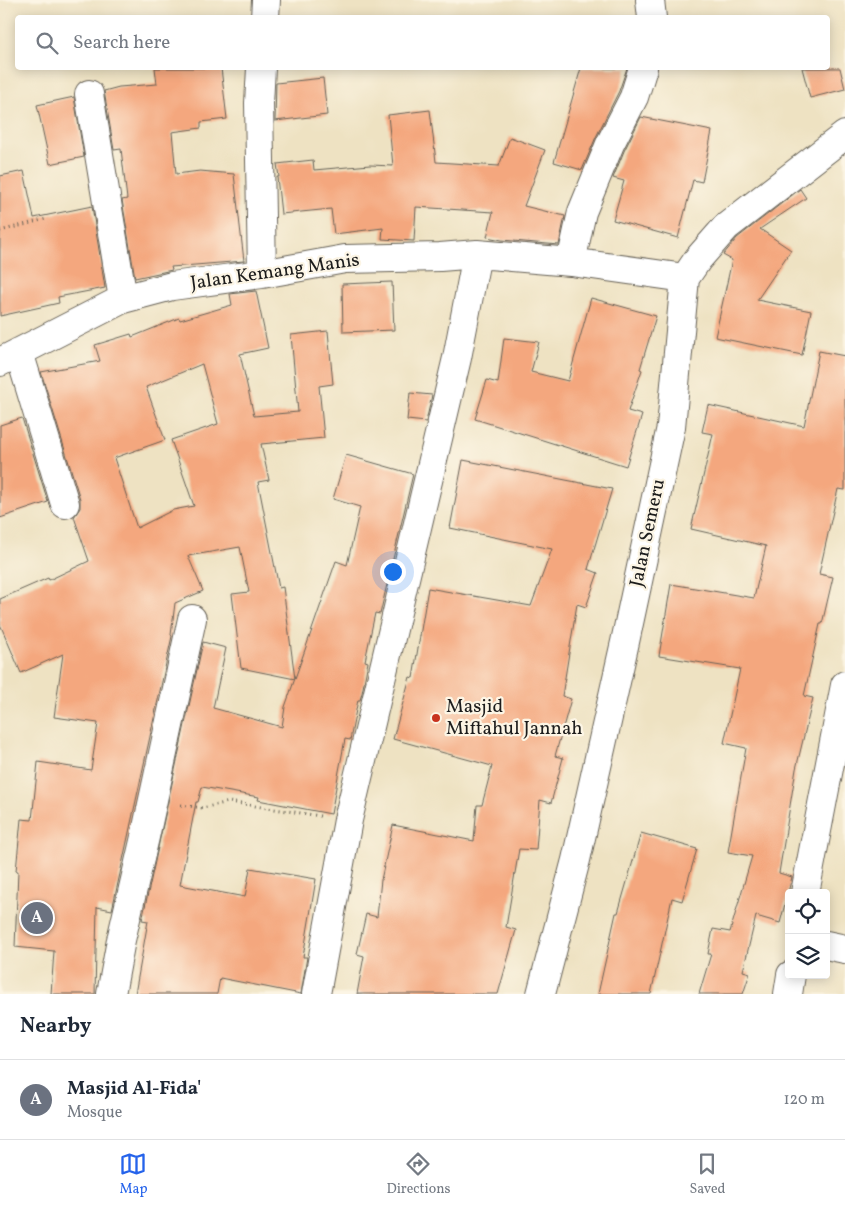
<!DOCTYPE html>
<html lang="en">
<head>
<meta charset="utf-8">
<style>
  body { margin:0; font-family:Vollkorn,serif; background:#f6f6f7; color:#1f2937 }
  .controls { position:absolute; right:15px; bottom:15px; display:grid; overflow:hidden; border-radius:5px; box-shadow:0 2px 12px #0003 }
  .controls button { width:45px; height:45px; display:grid; place-items:center; padding:0; border:0; border-bottom:1px solid #e0e1e3; background:#fff; color:#1f2937; font:25px sans-serif }
  .you { position:absolute; left:392px; top:571px; width:18px; height:18px; margin:-12px; border:4px solid #fff; border-radius:50%; background:#1a73e8; box-shadow:0 0 0 8px #1a73e833 }
  .badge { display:grid; place-items:center; width:32px; height:32px; border-radius:50%; background:#2563eb; color:#fff; font-size:16px; font-weight:700 }
  .pin { position:absolute; translate:-50% -50%; border:2px solid #fff; box-shadow:0 1px 5px #0006 }
  .list { margin:0; padding:0; list-style:none }
  h2 { display:flex; justify-content:space-between; align-items:center; height:65px; margin:0; padding:0 20px; font-size:21px }
  h2 small { font-size:16px; font-weight:400; color:#747a83 }
  .list li { display:grid; grid-template-columns:32px 1fr auto; gap:15px; align-items:center; box-sizing:border-box; height:80px; padding:0 20px; border-top:1px solid #e0e1e3 }
  .list b { display:block; font-size:19px; white-space:nowrap }
  .list p { margin:0; font-size:16px; white-space:nowrap; color:#747a83 }
  .list em { font-size:16px; font-style:normal; color:#747a83 }
  .icon { flex:none; width:28px; height:28px; fill:none; stroke:currentColor; stroke-width:2; stroke-linecap:round; stroke-linejoin:round }
  .map { position:relative; flex:none; width:845px; height:994px; overflow:hidden }
  .search { position:absolute; background:#fff; box-shadow:0 2px 12px #0003; left:15px; right:15px; top:15px; height:55px; display:flex; align-items:center; gap:12px; box-sizing:border-box; padding:0 18px; border-radius:5px; color:#747a83; font-size:19px }
  .sheet { height:145px; background:#fff }
  nav { display:flex; justify-content:space-around; align-items:center; box-sizing:border-box; height:70px; border-top:1px solid #e0e1e3; background:#fff; font-size:14px; color:#747a83 }
  nav a { display:grid; justify-items:center; gap:2px }
  nav .on { color:#2563eb }
  .map>svg:first-child { display:block }
  .building { fill:#f4a77e; fill-rule:evenodd }
  .lines { fill:none; stroke-linecap:round; stroke-linejoin:round }
  .minor-casing { stroke:#666156; stroke-width:30 }
  .path { stroke:#666156; stroke-width:3; stroke-dasharray:1 4; stroke-linecap:butt }
  .minor { stroke:#fff; stroke-width:28 }
  .poi-dot { fill:#c8321e; stroke:#fcf5e5; stroke-width:2 }
  .labels { text-anchor:middle; dominant-baseline:central; stroke-width:4.5; stroke-linejoin:round; paint-order:stroke }
  .street-label { font-size:19px; fill:#1c1c1c; stroke:#fcf5e5 }
  .poi-label { font-size:19px; fill:#1c1c1c; stroke:#fcf5e5; text-anchor:start }
</style>
</head>
<body>
<div class="map">
<svg width="845" height="994" viewBox="0 0 845 994">
  <rect width="100%" height="100%" fill="#fcf5e5"/>
  <filter id="ink" filterUnits="userSpaceOnUse"><feTurbulence type="fractalNoise" baseFrequency=".02" numOctaves="2"/><feDisplacementMap in="SourceGraphic" scale="10" xChannelSelector="R" yChannelSelector="G"/><feConvolveMatrix kernelMatrix="1 2 1 2 8 2 1 2 1" color-interpolation-filters="sRGB"/></filter>
  <filter id="wash" filterUnits="userSpaceOnUse"><feTurbulence type="fractalNoise" baseFrequency=".0096" numOctaves="4" result="noise"/><feDisplacementMap in="SourceGraphic" scale="20" xChannelSelector="R" yChannelSelector="G"/><feGaussianBlur stdDeviation="1.12" result="paint"/><feColorMatrix in="noise" values="0 0 0 0 0 0 0 0 0 0 0 0 0 0 0 0 0 1.4 0 .05"/><feComposite in="paint" operator="in"/></filter>
  <g filter="url(#wash)">
    <rect width="100%" height="100%" fill="#eee2c2"/>
    <g id="blocks">
      <!-- building -->
      <path class="building" d="M155 68H221L227 119 201 122V128L172 132 176 174 200 171 234 174 244 261 171 267 172 270 135 278 122 200 127 199 121 149 114 150 104 91 119 87 157 84Z
        M581 68H627L619 91 596 137 582 170 554 162Z
        M802 68H840L845 89 810 98Z
        M323 78 327 115 275 121 276 83Z
        M74 97 84 157 50 164 37 105Z
        M430 110 436 162 499 166 510 137 545 150 524 206 565 216 559 245 502 240 487 237 493 212 416 207 414 241 382 239 383 228 334 234 331 209 281 214 277 177H279L277 164 313 160 314 170 370 165 393 166 388 115Z
        M641 117 712 131 702 182 693 180 678 238 613 220 624 181 613 178 624 151Z
        M24 171 34 218 92 206 105 288 58 297 59 303 0 316V176Z
        M800 189 806 198 760 229 791 250 757 300 811 311 802 355 715 337 732 260 723 255 737 238Z
        M392 282 394 330 343 332 342 284Z
        M256 291 268 348 240 354 254 416 298 412 291 335 328 331 333 384 319 386 324 438 261 444 269 480 258 482 279 588 283 587 295 679 241 668 232 594 249 592 240 547 188 556 203 591 175 603 171 635 172 636 112 910 97 907 95 994H51L54 951 15 947 18 871H16L21 819 32 820 38 762 91 770 98 723 54 717 63 654 21 673 0 624V599L48 578 49 580 89 561 74 517 80 508V499L41 372 100 361 95 345 131 334 132 337 179 318 180 320 232 305 230 294ZM202 364 218 424 171 440 194 506 173 510 137 528 114 458 165 440 146 387Z
        M591 298 656 316 640 369 642 370 628 411 642 415 626 466 475 419 487 380 498 383 504 338 539 342 531 372 568 381Z
        M819 351 845 356V490L838 489 819 574 833 577 822 624H820L804 696 813 698 796 769 779 873 792 877 780 923 756 916 743 971 750 973 743 994H699L711 954H708L713 929 730 932 752 856 728 852 746 748 724 743 740 669 659 656 671 584 754 598 766 546 691 529 713 434 702 432 708 405 804 426Z
        M410 393 432 395 426 422 407 420Z
        M22 418 48 502 0 518V425Z
        M346 455 413 474 380 614 375 613 365 661 368 662 362 693 360 700H358L350 740 345 739 331 814 258 800 259 797 202 787 198 802H196L180 885 245 897 250 868 316 879 303 957H307L301 994 220 978 217 994H135L148 921 142 920 143 916 203 642 226 648 213 708 282 727 285 707 336 561 347 565 360 507 333 499Z
        M463 460 612 489 588 569 598 573 586 607 577 604 562 696 571 699 555 756 563 758 551 803 540 800 536 850 519 849 506 927 516 930 498 994H357L364 956 357 954 366 914 377 917 381 880 393 825 474 841 477 805H482L492 766 393 739 410 677 413 678 428 588 531 606 552 549 450 528Z
        M641 833 697 849 682 901 672 898 651 994H598L616 913H618Z"/>
    </g>
  </g>
  <g filter="url(#ink)">
    <use href="#blocks" fill-opacity="0" stroke="#666156" stroke-width="1"/>
    <g class="lines">
      <defs>
        <path id="minor" d="M650 0 652 18
          M265 18 266 0
          M261 68 259 103 262 274
          M89 94 123 299
          M571 262 582 212 610 144 634 97 643 68
          M19 352 65 504
          M0 362 123 299 172 286 262 274 345 259 440 257 477 254 571 262 685 278
          M805 893 845 685
          M826 945 845 949
          M111 994 121 940 145 837 192 619
          M316 994 348 820 457 358 477 254
          M541 994 576 860 625 642 671 427 685 278 698 259 726 227 845 135
          M788 994 791 975"/>
      </defs>
      <!-- minor casing -->
      <use href="#minor" class="minor-casing"/>
      <!-- path -->
      <path class="path" d="M0 231 46 219
        M181 805 202 808 229 802 320 816"/>
      <!-- minor -->
      <use href="#minor" class="minor"/>
    </g>
  </g>
  <!-- markers -->
  <circle class="poi-dot" cx="436" cy="718" r="5"/>
  <g class="labels">
    <!-- street labels -->
    <g class="street-label">
      <text transform="translate(275 272) rotate(-8)">Jalan Kemang Manis</text>
      <text transform="translate(648 533) rotate(-78)">Jalan Semeru</text>
    </g>
    <!-- poi labels -->
    <g class="poi-label">
      <text x="446" y="707">Masjid<tspan x="446" dy="22">Miftahul Jannah</tspan></text>
    </g>
  </g>
</svg>
<div class="controls">
<button><svg class="icon" aria-label="locate" viewBox="0 0 24 24"><circle cx="12" cy="12" r="6"/><path d="M12 2v4M12 18v4M2 12h4M18 12h4"/></svg></button>
<button><svg class="icon" aria-label="layers" viewBox="0 0 24 24"><path d="M12 4l9 5-9 5-9-5zM3 14l9 5 9-5"/></svg></button>
</div>
<div class="you"></div>
<div class="pin badge" style="left:37px;top:918px;background:#6b7280">A</div>
<div class="search"><svg class="icon" aria-label="search" viewBox="0 0 24 24"><circle cx="10" cy="10" r="6"/><path d="M15 15l6 6"/></svg>Search here</div>
</div>
<section class="sheet">
<h2>Nearby<small></small></h2>
<ul class="list">
<li><span class="badge" style="background:#6b7280">A</span><div><b>Masjid Al-Fida'</b><p>Mosque</p></div><em>120 m</em></li>
</ul>
</section>
<nav>
<a class="on"><svg class="icon" aria-label="map" viewBox="0 0 24 24"><path d="M3 6l6-2 6 2 6-2v14l-6 2-6-2-6 2zM9 4v14M15 6v14"/></svg>Map</a>
<a><svg class="icon" aria-label="directions" viewBox="0 0 24 24"><path d="M12 3l9 9-9 9-9-9zM9 14v-3h6M13 9l2 2-2 2"/></svg>Directions</a>
<a><svg class="icon" aria-label="saved" viewBox="0 0 24 24"><path d="M7 4h10v16l-5-4-5 4z"/></svg>Saved</a>
</nav>
</body>
</html>
